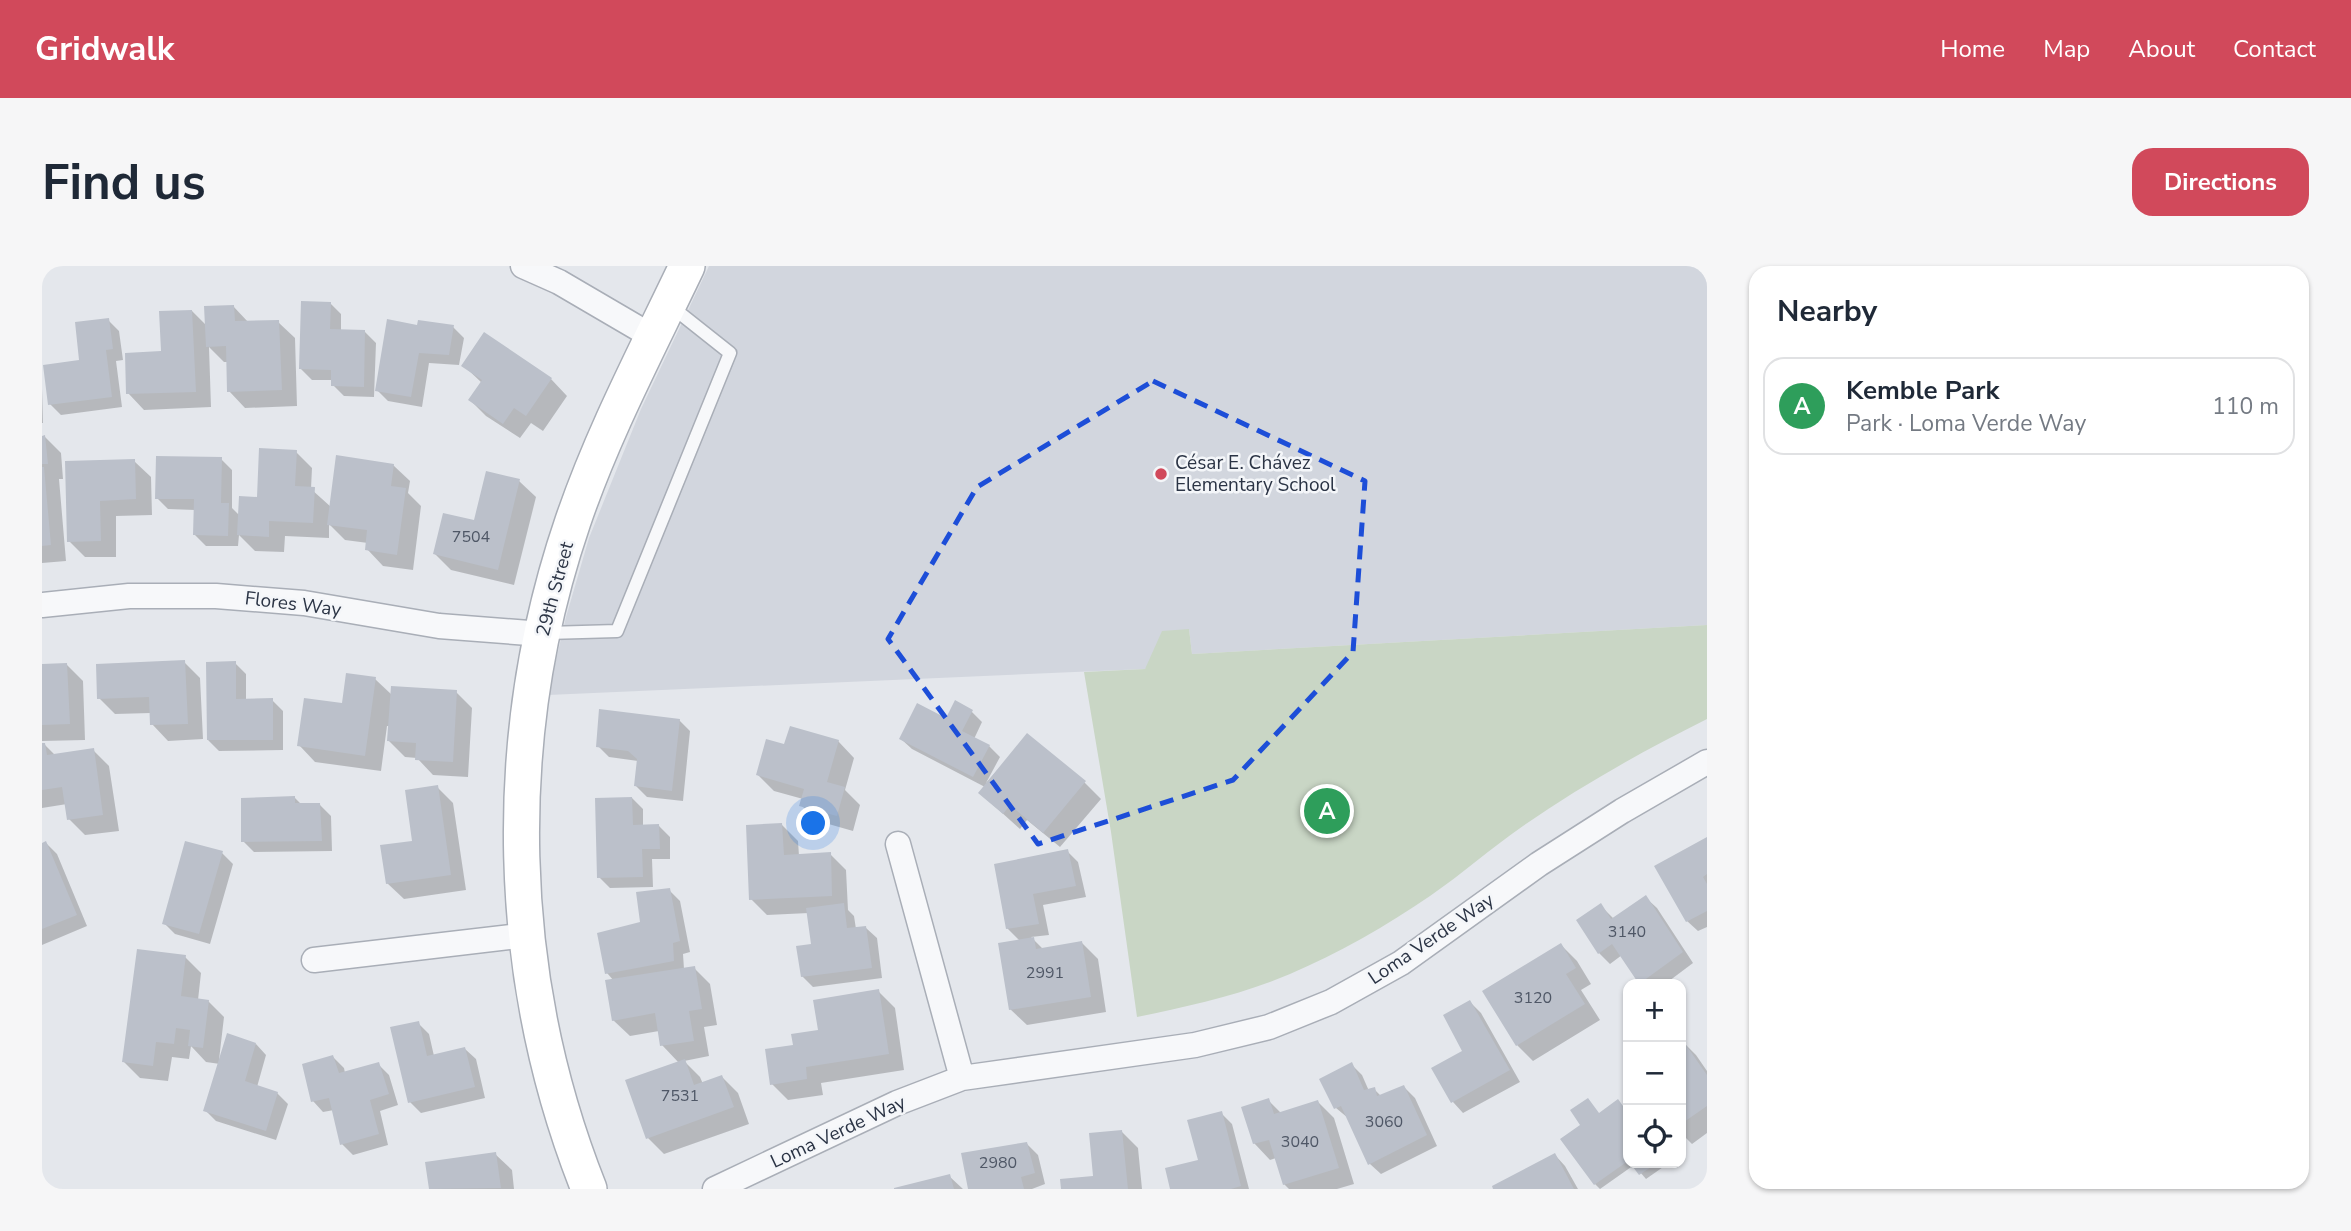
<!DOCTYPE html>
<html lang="en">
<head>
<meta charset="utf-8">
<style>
  body { margin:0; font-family:"Nunito Sans",sans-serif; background:#f6f6f7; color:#1f2937 }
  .controls { position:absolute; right:21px; bottom:21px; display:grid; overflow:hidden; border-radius:14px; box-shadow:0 2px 5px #0004 }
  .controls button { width:63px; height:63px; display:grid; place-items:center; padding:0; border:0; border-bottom:2px solid #e0e1e3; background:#fff; color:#1f2937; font:35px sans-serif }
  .you { position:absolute; left:772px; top:558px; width:24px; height:24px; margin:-18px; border:5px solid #fff; border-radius:50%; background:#1a73e8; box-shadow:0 0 0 10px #1a73e833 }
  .badge { display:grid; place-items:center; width:46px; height:46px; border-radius:50%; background:#d1495b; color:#fff; font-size:23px; font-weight:700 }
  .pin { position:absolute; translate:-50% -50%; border:4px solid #fff; box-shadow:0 2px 7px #0006 }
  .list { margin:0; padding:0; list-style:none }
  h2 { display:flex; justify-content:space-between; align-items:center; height:91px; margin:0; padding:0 28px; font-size:30px }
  h2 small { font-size:23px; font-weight:400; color:#747a83 }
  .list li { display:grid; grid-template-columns:46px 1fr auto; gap:21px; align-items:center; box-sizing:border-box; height:98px; margin:0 14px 14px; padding:0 14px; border:2px solid #e0e1e3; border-radius:21px }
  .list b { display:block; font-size:26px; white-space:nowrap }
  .list p { margin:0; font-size:23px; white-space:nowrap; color:#747a83 }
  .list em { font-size:23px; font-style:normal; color:#747a83 }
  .icon { flex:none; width:38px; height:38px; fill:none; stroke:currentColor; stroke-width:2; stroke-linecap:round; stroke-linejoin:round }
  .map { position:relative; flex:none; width:1665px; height:923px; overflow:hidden; border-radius:21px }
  header { display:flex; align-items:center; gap:42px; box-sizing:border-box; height:98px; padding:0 35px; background:#d1495b; color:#fff }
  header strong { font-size:33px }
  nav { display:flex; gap:38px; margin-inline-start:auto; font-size:24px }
  .intro { display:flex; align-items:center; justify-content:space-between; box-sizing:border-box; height:168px; padding:0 42px }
  h1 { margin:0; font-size:49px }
  .button { padding:18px 32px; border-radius:21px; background:#d1495b; color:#fff; font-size:24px; font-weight:700 }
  main { display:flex; gap:42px; padding:0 42px }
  aside { flex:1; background:#fff; border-radius:21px; box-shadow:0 2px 5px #0004 }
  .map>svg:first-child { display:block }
  .built { fill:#d2d6de }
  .green { fill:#c9d6c5 }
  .shadow { fill:#0003 }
  .building { fill:#bbc0ca }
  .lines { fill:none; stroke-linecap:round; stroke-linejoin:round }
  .lane-casing { stroke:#a9aeb7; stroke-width:15 }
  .street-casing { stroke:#a9aeb7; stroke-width:27 }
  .secondary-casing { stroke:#a9aeb7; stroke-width:38 }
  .lane { stroke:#f7f8fa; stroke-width:12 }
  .street { stroke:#f7f8fa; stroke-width:24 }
  .secondary { stroke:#fff; stroke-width:35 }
  .marked { fill:none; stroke:#1d4ed8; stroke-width:5; stroke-dasharray:14 9; stroke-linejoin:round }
  .poi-dot { fill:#d1495b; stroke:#f4f6f9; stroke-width:2.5 }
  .labels { text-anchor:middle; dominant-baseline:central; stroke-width:5; stroke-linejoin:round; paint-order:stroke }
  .number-label { font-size:16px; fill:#4f5766 }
  .poi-label { font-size:19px; fill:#2b3445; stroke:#f4f6f9; text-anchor:start }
  .street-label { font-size:19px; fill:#2b3445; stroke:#f4f6f9 }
</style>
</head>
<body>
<header>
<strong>Gridwalk</strong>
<nav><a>Home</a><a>Map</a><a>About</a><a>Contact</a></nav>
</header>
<div class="intro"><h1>Find us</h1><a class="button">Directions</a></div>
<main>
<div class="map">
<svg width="1665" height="923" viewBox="0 0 1665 923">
  <rect width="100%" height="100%" fill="#e4e7ec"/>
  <!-- built -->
  <path class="built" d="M667 0H1665V359L1150 388 1147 363 1103 403 506 429 524 351 547 272 599 143Z"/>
  <!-- green -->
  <path class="green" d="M1665 359V453C1601 485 1540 519 1481 560 1449 582 1420 608 1388 630 1346 659 1295 688 1248 708 1199 729 1147 740 1095 751L1069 566 1042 406 1103 403 1120 365 1147 363 1150 388Z"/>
  <!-- shadow -->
  <path class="shadow" d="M288 37 299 48V65L323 66 334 77 332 131 302 130 291 119V114H270L259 103Z
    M191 40 207 57 236 56 253 72 255 140 203 142 187 125 186 96H182L167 81 169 141 102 144 86 127 121 87 150 45 165 60Z
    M66 54 77 65 81 94 74 95 80 141 19 149 8 138 39 96Z
    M377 61H411L422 72 417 99 387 97 380 141 346 135 335 124Z
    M443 68 509 113 525 130 501 165 489 157 478 172 444 150 428 134 440 117 422 100Z
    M0 122 1 157H0Z
    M0 171H3L19 187 21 213H17L24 295 0 297Z
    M254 186 270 202 269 223 289 241 351 199 368 215 366 227 379 240 371 304 341 300 325 283 326 277 303 274 287 258V272L243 270 242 286 213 285 197 269 196 280H164L153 269V244L126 243 115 232 179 193 190 204V242L198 250 217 233Z
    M92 195 109 211 110 249 74 250V291H43L27 275 25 197Z
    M477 215 494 231 472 319 409 304 393 288 433 256Z
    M142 396 158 412 161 473 126 475 110 458 109 447 73 448 57 432Z
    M193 397 204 408V435L230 434 241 445V484L177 485 166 474Z
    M25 399 41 415 43 474 0 475V400Z
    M333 413 350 429 414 426 430 442 426 511 391 509 375 492 363 491 347 475 348 460H345L339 505 273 496 257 479Z
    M929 445 940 456 932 473 947 480 958 491 944 517 986 470 1043 517 1059 533 1018 581 985 554 978 563 938 527 943 521 870 483 859 473Z
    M637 454 648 465 641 535 605 531 594 520 596 495 567 491 556 480Z
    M796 475 812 492 803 524 818 539 811 565 776 555 759 539 761 533 732 525 716 509 744 480Z
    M0 479H3L13 489 51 484 67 500 77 565 43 569 27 553 25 538 0 542Z
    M395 521 411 537 424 624 362 633 345 617 372 576Z
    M253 532 260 539H278L289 550 290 585 212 586 201 575Z
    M590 532 601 543V561L617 560 628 571V593H610L611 621 568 622 557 611Z
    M740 559 756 575 757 590 788 588 804 604 806 644 812 650 814 663 824 662 835 672 840 712 771 721 760 710 771 679 767 647 725 649 709 633Z
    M1665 573V661L1656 665 1645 655Z
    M4 577 15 588 45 660 0 679V579Z
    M1025 585 1036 596 1044 631 1001 639 1007 669 989 671 1001 683 1040 677 1056 693 1064 746 985 759 968 743 978 675 965 662 954 599Z
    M180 587 191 598 168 678 133 668 122 657Z
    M627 624 638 635 648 686 641 688 642 703 652 702 668 718 675 759 662 761 667 790 642 795 658 811 661 818 680 811 696 827 707 858 622 888 606 872 637 797 620 779 617 765 588 770 571 754 572 715 565 707 599 657Z
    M1604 632 1615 642 1651 697 1623 718H1599L1580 689 1568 698 1557 687 1559 640 1572 653Z
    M1519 679 1535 695 1549 718 1539 724 1558 754 1491 795 1475 779Z
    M143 691 159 707 156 734 166 735 182 751 177 794 214 778 224 789 215 821 235 827 246 838 234 874 174 855 163 844 178 798 164 796 149 780 147 793 130 791 126 815 98 812 82 796Z
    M836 725 853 742 862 804 779 817 781 829 746 834 730 818 753 780Z
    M1428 736 1439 747 1478 816 1421 847 1411 836 1423 785Z
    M376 757 387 768 392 790 423 783 434 793 443 832 379 847 368 836Z
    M1639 774 1654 789 1665 805V867L1650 878 1639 867Z
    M291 791 302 802 303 807 336 798 347 809 356 839 338 845 346 879 311 889 300 878 292 844 281 846 271 835Z
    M1309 798 1320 809 1327 825 1332 823 1339 830 1362 821 1373 832 1395 880 1339 908 1328 898 1306 852 1294 842Z
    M1226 834 1239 847 1276 836 1292 852 1312 918 1295 923H1247L1242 918 1234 892 1228 894 1212 877Z
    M1581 841 1586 848V897H1622L1624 899 1604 913 1592 899 1558 923 1553 918 1540 859 1557 849Z
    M1179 847 1190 858 1207 923H1130L1158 895Z
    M1079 865 1096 882 1100 923H1021L1053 911Z
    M985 878 996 889 1003 918 990 923H928Z
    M453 888 470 904 472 923H388L385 898Z
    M1513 889 1523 900 1536 923H1453Z
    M907 910 921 923H855Z"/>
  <!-- building -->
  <path class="building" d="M259 35 289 36 288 63 323 64 322 121 289 120V104L257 103Z
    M192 39 193 55 237 54 240 124 185 126 184 80 164 81 162 40Z
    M150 44 154 126 84 128 83 87 119 85 117 45Z
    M67 52 71 83 64 84 70 131 6 139 1 99 37 94 33 56Z
    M345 53 375 59 376 54 412 59 407 89 377 87 369 131 333 125Z
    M442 66 510 112 484 150 472 142 461 158 426 134 440 114 419 100Z
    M3 169 6 198H0V170Z
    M217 182 255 184 253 220 273 221 271 257 227 255V271L195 269 197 230 215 231Z
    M294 189 352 198 349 220 364 222 355 289 323 284 325 264 285 259Z
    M114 190 180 191 179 237H187L186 270 151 269 152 233H113Z
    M93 193 94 233 58 235 59 275 25 276 23 195Z
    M0 201H2L9 279 0 280Z
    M444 205 478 213 456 304 391 288 401 247 432 254Z
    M143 394 146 458 108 459 107 431 55 433 54 398Z
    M194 395V433L231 432V474H165L164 396Z
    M25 397 28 458 0 459V398Z
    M304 407 334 411 323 490 255 480 262 432 300 437Z
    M349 420 415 424 411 496 373 494 374 477 345 475Z
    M913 434 931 444 920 465 948 479 931 511 857 473 875 437 904 452Z
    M557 443 638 453 630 525 592 520 595 493 586 485 554 481Z
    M748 460 797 474 785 516 803 521 795 550 757 540 762 523 714 509 724 473 742 478Z
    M985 467 1044 515 1001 567 968 539 961 548 936 527Z
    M0 477H3L5 489 52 482 61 549 25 554 20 521 0 524Z
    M396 519 409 609 344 618 338 579 370 575 363 524Z
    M253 530V537H278L280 575 199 576V532Z
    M590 531 591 559 617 558 618 583H600L601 611 555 612 553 532Z
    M740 557 742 589 789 586 790 630 707 634 704 559Z
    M1665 571V608L1661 611 1665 618V645L1644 656 1612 600Z
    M4 575 35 649 0 663V577Z
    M143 575 181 585 157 668 120 658Z
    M1026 583 1034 620 991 628 997 658 964 663 952 598Z
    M628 622 638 675 631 677 632 695 563 708 555 667 598 656 594 626Z
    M1604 629 1641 686 1597 718 1570 678 1556 688 1534 654 1559 637 1569 653Z
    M802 637 805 662 824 660 830 702 759 711 754 680 769 678 764 642Z
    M992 671 994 683 1040 675 1049 731 967 744 956 677Z
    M1519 677 1534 702 1524 708 1543 738 1474 780 1440 725Z
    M95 683 144 689 139 730 167 734 161 782 146 780 148 764 134 762 132 778 114 776 111 800 80 796Z
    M653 700 660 743 647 745 652 775 618 780 613 747 570 755 563 714Z
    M837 723 847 788 764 801 765 813 728 819 723 783 751 779 749 768 776 764 771 734Z
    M1428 734 1468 804 1409 837 1389 802 1420 785 1401 749Z
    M377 755 385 790 423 781 433 821 366 837 348 761Z
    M185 767 214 777 203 815 236 826 224 865 161 845Z
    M1639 772 1665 809V840L1639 858Z
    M291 789 297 807 337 796 347 828 328 834 337 868 298 879 287 832 269 836 260 798Z
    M643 793 652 819 680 809 692 841 604 873 583 814Z
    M1310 796 1322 824 1333 821 1335 830 1362 819 1385 869 1326 899 1299 840 1292 843 1277 813Z
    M1227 832 1232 848 1276 834 1297 902 1241 919 1227 874 1211 878 1199 841Z
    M1546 832 1557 847 1576 833 1586 847V895L1552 919 1518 873 1538 859 1528 844Z
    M1180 845 1199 920 1189 923H1128L1123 902 1156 894 1145 854Z
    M1080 864 1086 923H1019L1018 913 1051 910 1047 867Z
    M985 876 993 907 979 911 982 923H926L919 887Z
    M454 886 459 922 387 923 383 896Z
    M1513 887 1532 923H1451L1450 920Z
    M1588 897H1615L1597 909Z
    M908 908 912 923H852V922Z"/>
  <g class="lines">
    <defs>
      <path id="lane" d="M505 367 575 365 688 87 630 41"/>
      <path id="street" d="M481 0 517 16 611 71
        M0 339 87 330H174L262 337 397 360 500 368
        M856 578 920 812
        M272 694 485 669
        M673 923 855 837 920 812 1153 779 1227 761 1289 736 1359 697 1497 598 1580 545 1665 496"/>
      <path id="secondary" d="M547 923C463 712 457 471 531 255 561 167 605 84 645 0"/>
    </defs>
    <!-- lane casing -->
    <use href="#lane" class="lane-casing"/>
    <!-- street casing -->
    <use href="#street" class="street-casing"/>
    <!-- secondary casing -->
    <use href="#secondary" class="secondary-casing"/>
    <!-- lane -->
    <use href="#lane" class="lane"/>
    <!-- street -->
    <use href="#street" class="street"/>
    <!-- secondary -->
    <use href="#secondary" class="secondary"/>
  </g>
  <!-- marked area -->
  <path class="marked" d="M1111 115 1323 215 1311 386 1191 514 996 578 846 373 935 221Z"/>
  <!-- markers -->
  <circle class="poi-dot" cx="1119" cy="208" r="7"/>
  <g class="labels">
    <!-- number labels -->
    <g class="number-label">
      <text x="429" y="271">7504</text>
      <text x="1585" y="666">3140</text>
      <text x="1003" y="707">2991</text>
      <text x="1491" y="732">3120</text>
      <text x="638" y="830">7531</text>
      <text x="1342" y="856">3060</text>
      <text x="1258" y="876">3040</text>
      <text x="956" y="897">2980</text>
    </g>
    <!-- poi labels -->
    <g class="poi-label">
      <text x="1133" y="197">César E. Chávez<tspan x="1133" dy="22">Elementary School</tspan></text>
    </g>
    <!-- street labels -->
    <g class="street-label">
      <text transform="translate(513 323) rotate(-75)">29th Street</text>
      <text transform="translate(251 338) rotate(7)">Flores Way</text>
      <text transform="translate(1389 673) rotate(-34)">Loma Verde Way</text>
      <text transform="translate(796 866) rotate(-25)">Loma Verde Way</text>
    </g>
  </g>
</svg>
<div class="controls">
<button>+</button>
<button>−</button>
<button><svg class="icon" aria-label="locate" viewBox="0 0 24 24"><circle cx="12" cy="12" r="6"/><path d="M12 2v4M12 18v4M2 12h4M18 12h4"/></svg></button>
</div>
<div class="you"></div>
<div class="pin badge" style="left:1285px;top:545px;background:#2e9e5b">A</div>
</div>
<aside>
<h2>Nearby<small></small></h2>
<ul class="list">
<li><span class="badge" style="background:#2e9e5b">A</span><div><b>Kemble Park</b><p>Park · Loma Verde Way</p></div><em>110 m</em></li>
</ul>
</aside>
</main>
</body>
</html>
